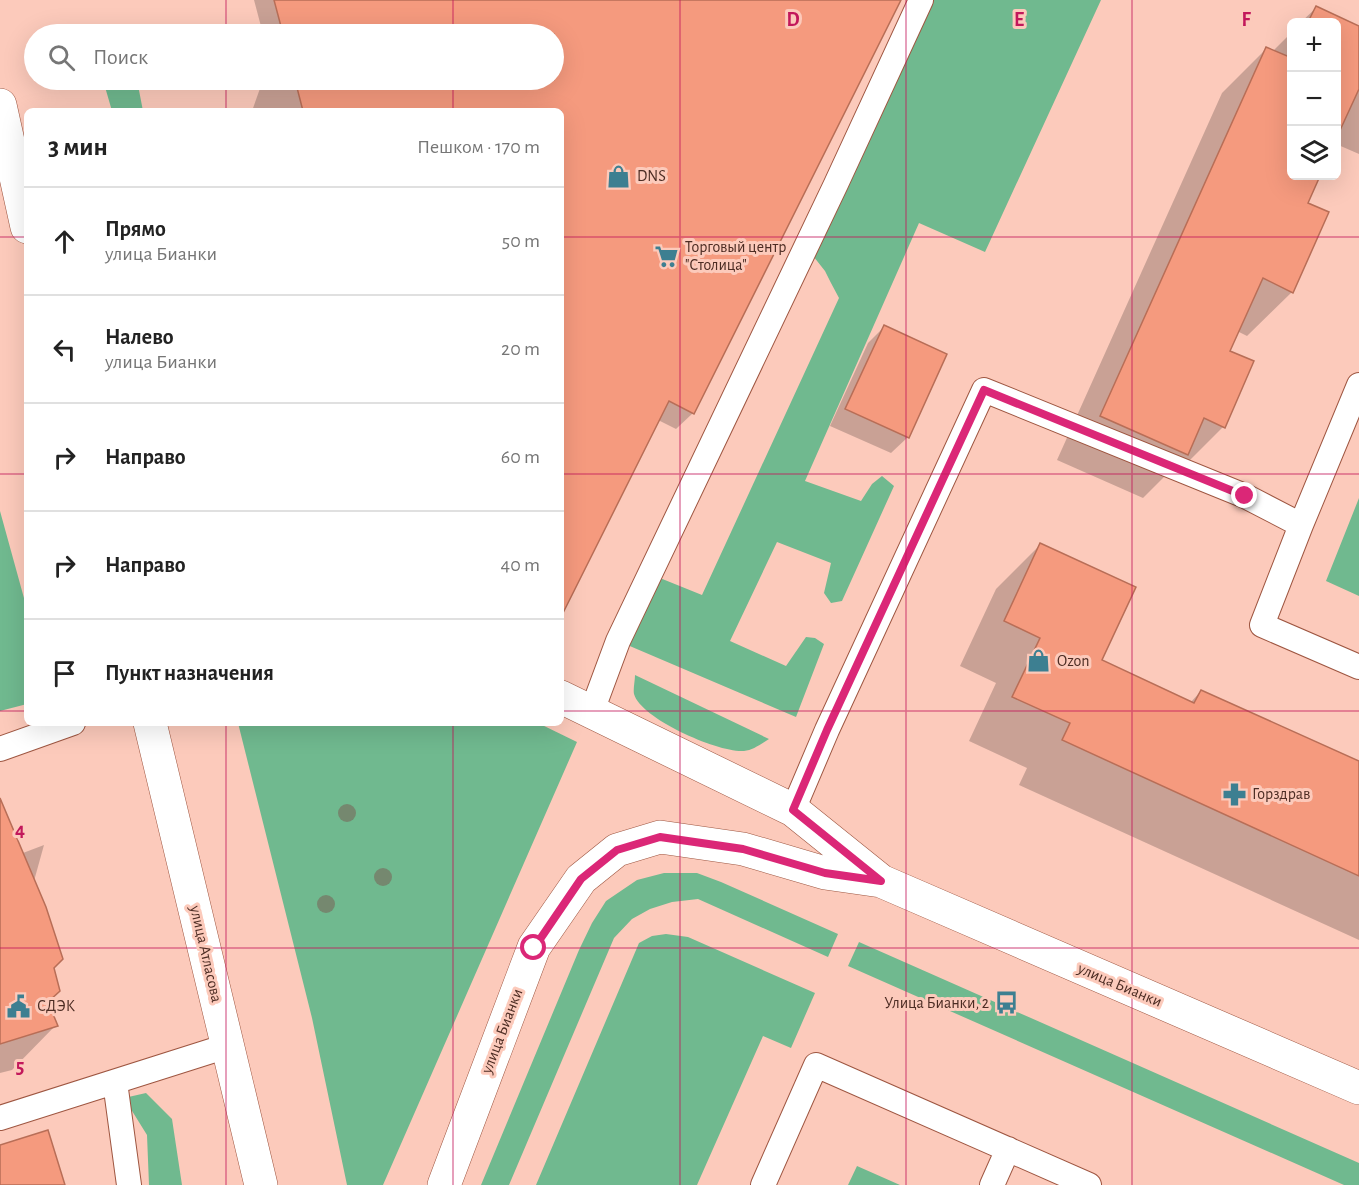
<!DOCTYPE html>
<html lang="ru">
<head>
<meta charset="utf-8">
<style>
  body { margin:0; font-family:"Alegreya Sans",sans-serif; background:#f6f6f6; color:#222 }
  .controls { position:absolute; right:18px; top:18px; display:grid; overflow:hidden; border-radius:9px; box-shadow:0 6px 24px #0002 }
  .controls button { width:54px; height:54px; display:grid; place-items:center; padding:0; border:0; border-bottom:2px solid #e0e0e0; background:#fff; color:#222; font:30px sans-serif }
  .stop { position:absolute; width:18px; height:18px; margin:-14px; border:4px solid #db2777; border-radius:50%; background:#fff }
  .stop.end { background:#db2777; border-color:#fff; box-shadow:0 2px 6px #0008 }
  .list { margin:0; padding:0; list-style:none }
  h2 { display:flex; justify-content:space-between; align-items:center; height:78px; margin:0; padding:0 24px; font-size:26px }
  h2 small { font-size:20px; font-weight:400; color:#767676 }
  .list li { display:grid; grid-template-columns:39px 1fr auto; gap:18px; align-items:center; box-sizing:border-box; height:108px; padding:0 24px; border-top:2px solid #e0e0e0 }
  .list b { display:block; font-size:22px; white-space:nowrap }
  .list p { margin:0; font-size:20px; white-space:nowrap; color:#767676 }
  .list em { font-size:20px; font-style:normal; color:#767676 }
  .icon { flex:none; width:33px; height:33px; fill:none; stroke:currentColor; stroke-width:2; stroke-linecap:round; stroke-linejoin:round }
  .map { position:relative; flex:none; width:1359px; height:1185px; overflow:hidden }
  .search { position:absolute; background:#fff; box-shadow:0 6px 24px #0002; left:24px; top:24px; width:540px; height:66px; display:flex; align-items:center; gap:15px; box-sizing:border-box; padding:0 21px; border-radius:33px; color:#767676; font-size:22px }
  .panel { position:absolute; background:#fff; box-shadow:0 6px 24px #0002; left:24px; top:108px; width:540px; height:618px; border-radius:9px }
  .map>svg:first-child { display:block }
  .green { fill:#70b98f }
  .shadow { fill:#0003 }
  .building { fill:#f59a7e; stroke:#b86e57; stroke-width:1.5 }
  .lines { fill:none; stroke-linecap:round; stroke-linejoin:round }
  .service-casing { stroke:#9e5641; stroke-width:26 }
  .minor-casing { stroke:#9e5641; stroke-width:34 }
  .secondary-casing { stroke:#9e5641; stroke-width:34 }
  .service { stroke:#fff; stroke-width:24 }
  .minor { stroke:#fff; stroke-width:33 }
  .secondary { stroke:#fff; stroke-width:33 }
  .tree { fill:#75886f }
  .route { stroke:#db2777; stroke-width:8 }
  .grid { fill:none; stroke:#c2185b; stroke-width:1.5; stroke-opacity:0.55 }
  .labels { text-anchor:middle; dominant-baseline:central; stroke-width:6; stroke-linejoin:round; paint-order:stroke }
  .poi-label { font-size:16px; fill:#4c2c23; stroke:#fccabb; text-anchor:start }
  .street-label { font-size:16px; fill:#4c2c23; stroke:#fccabb }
  .grid-label { font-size:20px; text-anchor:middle; font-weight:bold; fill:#c2185b; stroke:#fccabb; stroke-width:6; stroke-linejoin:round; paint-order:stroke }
</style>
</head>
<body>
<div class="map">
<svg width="1359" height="1185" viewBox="0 0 1359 1185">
  <rect width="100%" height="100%" fill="#fccabb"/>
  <!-- green -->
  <path class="green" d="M921 0H1101L985 252 919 223 805 481 861 501 872 484 882 476 894 486 842 601 831 603 824 593 831 563 777 542 730 641 786 666 806 637 815 638 824 644 796 717 618 641 650 574 702 595 839 298 831 283 825 271 806 247Z
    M103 80H137L143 111H112Z
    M1359 498V596L1326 581Z
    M0 511 27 609V704L0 711Z
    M635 675 769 739C761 744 753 750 744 751 719 753 641 719 634 694 633 689 635 681 635 675Z
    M238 723H538L577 742 383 1185H347L312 1018Z
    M664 873H697L721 882 838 934 828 957 698 899 672 902 650 909 632 919 614 938 509 1185H481L579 950 592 923 606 901 637 880Z
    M666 934 688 937 815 993 791 1048 763 1036 697 1185H536L639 943 652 936Z
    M859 942 1359 1163V1185H1344L848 966Z
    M146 1093 172 1119 182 1185H149L147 1135 124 1098Z
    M857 1166 900 1185H848Z"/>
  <!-- shadow -->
  <path class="shadow" d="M254 0H895L693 413 676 429 658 420 561 604V111H252L263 80H554V34H263Z
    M1316 8 1359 27V154L1336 144V22H1301Z
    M1292 32V176H1319L1306 204 1292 292 1247 336 1237 331 1228 352 1223 427 1179 471 1173 468 1143 498 1057 460 1222 93 1266 49 1272 52Z
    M884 327 908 437 891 453 830 426 868 343Z
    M1041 544 1100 661 1190 703 1201 691 1359 763V940L1019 785 1027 768 969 741 996 683 960 666 996 589Z
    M0 836 15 856 44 845 34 881 52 967 46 1002 56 1025 12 1070 0 1073Z"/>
  <!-- building -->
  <path class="building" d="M274 0H901L694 414 669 401 561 617V111H303L295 80H554V34H283Z
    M1316 6 1359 26V89L1336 139V22H1308Z
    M1266 47 1292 58V176H1320L1308 203 1329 212 1293 293 1263 278 1230 351 1254 361 1225 428 1204 418 1188 455 1100 416Z
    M884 325 947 354 909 438 845 409Z
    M1040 543 1136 587 1102 660 1194 703 1201 690 1359 761V876L1062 740 1070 723 1012 697 1040 638 1004 621Z
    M0 798 46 907 63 959 54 968 60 991 48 1002 58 1026 0 1044Z
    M48 1130 65 1185H0V1145Z"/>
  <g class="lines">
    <defs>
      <path id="service" d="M1301 525 1359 385
        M592 711 618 641 836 184 921 0
        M0 749 73 723
        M793 810 827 730 984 390 1245 496 1301 525 1262 625 1359 667
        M115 1082 129 1185
        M0 1118 227 1046
        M763 1185 816 1065 1089 1185
        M992 1185 1008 1149"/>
      <path id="minor" d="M561 697 793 810 880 880
        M444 1185 534 947 581 879 617 850 660 837 743 849 825 873 881 881 1359 1088"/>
      <path id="secondary" d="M0 105 27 227
        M150 723 261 1185"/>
    </defs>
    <!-- service casing -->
    <use href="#service" class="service-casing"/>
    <!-- minor casing -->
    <use href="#minor" class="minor-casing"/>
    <!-- secondary casing -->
    <use href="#secondary" class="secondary-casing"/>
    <!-- service -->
    <use href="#service" class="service"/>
    <!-- minor -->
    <use href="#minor" class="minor"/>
    <!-- secondary -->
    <use href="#secondary" class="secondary"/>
  </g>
  <!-- trees -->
  <g class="tree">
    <circle cx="347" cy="813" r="9"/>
    <circle cx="383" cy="877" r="9"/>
    <circle cx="326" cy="904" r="9"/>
  </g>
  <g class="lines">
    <!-- route -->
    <path class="route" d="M534 948 581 879 617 850 660 837 743 849 825 873 881 881 793 810 827 730 984 390 1245 496"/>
  </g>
  <!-- grid -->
  <path class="grid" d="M226 0V34M453 0V34M680 0V1185M906 0V1185M1132 0V1185M226 80V111M453 80V111M0 237H27M561 237H1359M0 474H27M561 474H1359M0 711H27M561 711H1359M226 723V1185M453 723V1185M0 948H1359"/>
  <!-- icons -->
  <defs>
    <symbol id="shop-bare" viewBox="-9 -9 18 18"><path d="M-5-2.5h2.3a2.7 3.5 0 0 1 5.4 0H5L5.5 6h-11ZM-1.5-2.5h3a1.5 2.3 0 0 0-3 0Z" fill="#3d7f91" stroke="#fccabb" stroke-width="2.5" paint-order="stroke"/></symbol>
    <symbol id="supermarket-bare" viewBox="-9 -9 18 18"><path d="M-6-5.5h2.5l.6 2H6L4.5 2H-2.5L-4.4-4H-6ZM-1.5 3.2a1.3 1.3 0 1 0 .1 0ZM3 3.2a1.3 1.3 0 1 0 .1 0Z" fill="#3d7f91" stroke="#fccabb" stroke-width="2.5" paint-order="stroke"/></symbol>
    <symbol id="pharmacy-bare" viewBox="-9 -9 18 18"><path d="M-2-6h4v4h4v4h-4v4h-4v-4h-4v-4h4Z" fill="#3d7f91" stroke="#fccabb" stroke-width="2.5" paint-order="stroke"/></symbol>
    <symbol id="bus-bare" viewBox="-9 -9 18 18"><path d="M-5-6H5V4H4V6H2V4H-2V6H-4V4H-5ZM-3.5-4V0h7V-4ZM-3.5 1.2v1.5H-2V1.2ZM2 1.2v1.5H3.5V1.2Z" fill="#3d7f91" stroke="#fccabb" stroke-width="2.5" paint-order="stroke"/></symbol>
    <symbol id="civic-bare" viewBox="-9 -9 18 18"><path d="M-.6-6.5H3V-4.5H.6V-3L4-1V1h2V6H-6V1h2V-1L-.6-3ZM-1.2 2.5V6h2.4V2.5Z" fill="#3d7f91" stroke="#fccabb" stroke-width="2.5" paint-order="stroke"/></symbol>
  </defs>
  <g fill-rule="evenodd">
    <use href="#shop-bare" x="602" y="160" width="33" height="33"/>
    <use href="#supermarket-bare" x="650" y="240" width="33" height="33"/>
    <use href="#shop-bare" x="1022" y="644" width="33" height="33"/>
    <use href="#pharmacy-bare" x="1218" y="778" width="33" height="33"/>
    <use href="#bus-bare" x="990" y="986" width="33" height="33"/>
    <use href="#civic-bare" x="2" y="990" width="33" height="33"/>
  </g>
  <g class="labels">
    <!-- poi labels -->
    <g class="poi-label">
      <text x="637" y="176">DNS</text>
      <text x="685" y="247">Торговый центр<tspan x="685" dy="18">"Столица"</tspan></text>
      <text x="1057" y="661">Ozon</text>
      <text x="1252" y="794">Горздрав</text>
      <text x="989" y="1003" text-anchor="end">Улица Бианки, 2</text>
      <text x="37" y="1006">СДЭК</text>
    </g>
    <!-- street labels -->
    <g class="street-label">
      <text transform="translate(206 954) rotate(77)">улица Атласова</text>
      <text transform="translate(1120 985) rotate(23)">улица Бианки</text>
      <text transform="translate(502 1031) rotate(-69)">улица Бианки</text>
    </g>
  </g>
  <g class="grid-label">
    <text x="793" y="26">D</text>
    <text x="1019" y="26">E</text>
    <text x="1246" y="26">F</text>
    <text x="20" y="836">4</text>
    <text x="20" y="1073">5</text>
  </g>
</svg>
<div class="controls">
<button>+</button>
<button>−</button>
<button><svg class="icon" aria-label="layers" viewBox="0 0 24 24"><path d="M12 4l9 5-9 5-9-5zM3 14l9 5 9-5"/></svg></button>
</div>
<div class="stop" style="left:534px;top:948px"></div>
<div class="stop end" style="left:1245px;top:496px"></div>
<div class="search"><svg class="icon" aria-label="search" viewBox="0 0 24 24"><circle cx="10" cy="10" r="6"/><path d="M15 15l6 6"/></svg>Поиск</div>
<section class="panel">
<h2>3 мин<small>Пешком · 170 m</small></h2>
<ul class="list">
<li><svg class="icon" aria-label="ahead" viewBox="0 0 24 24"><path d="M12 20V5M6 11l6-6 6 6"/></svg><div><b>Прямо</b><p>улица Бианки</p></div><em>50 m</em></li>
<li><svg class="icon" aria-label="left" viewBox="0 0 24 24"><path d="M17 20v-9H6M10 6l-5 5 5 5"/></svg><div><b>Налево</b><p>улица Бианки</p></div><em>20 m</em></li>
<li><svg class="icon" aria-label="right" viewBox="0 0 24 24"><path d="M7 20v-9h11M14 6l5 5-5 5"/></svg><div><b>Направо</b></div><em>60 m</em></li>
<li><svg class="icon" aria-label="right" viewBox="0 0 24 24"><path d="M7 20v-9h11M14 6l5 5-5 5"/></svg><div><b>Направо</b></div><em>40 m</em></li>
<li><svg class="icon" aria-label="arrive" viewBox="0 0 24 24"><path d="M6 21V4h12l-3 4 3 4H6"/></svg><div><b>Пункт назначения</b></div></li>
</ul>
</section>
</div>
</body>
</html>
